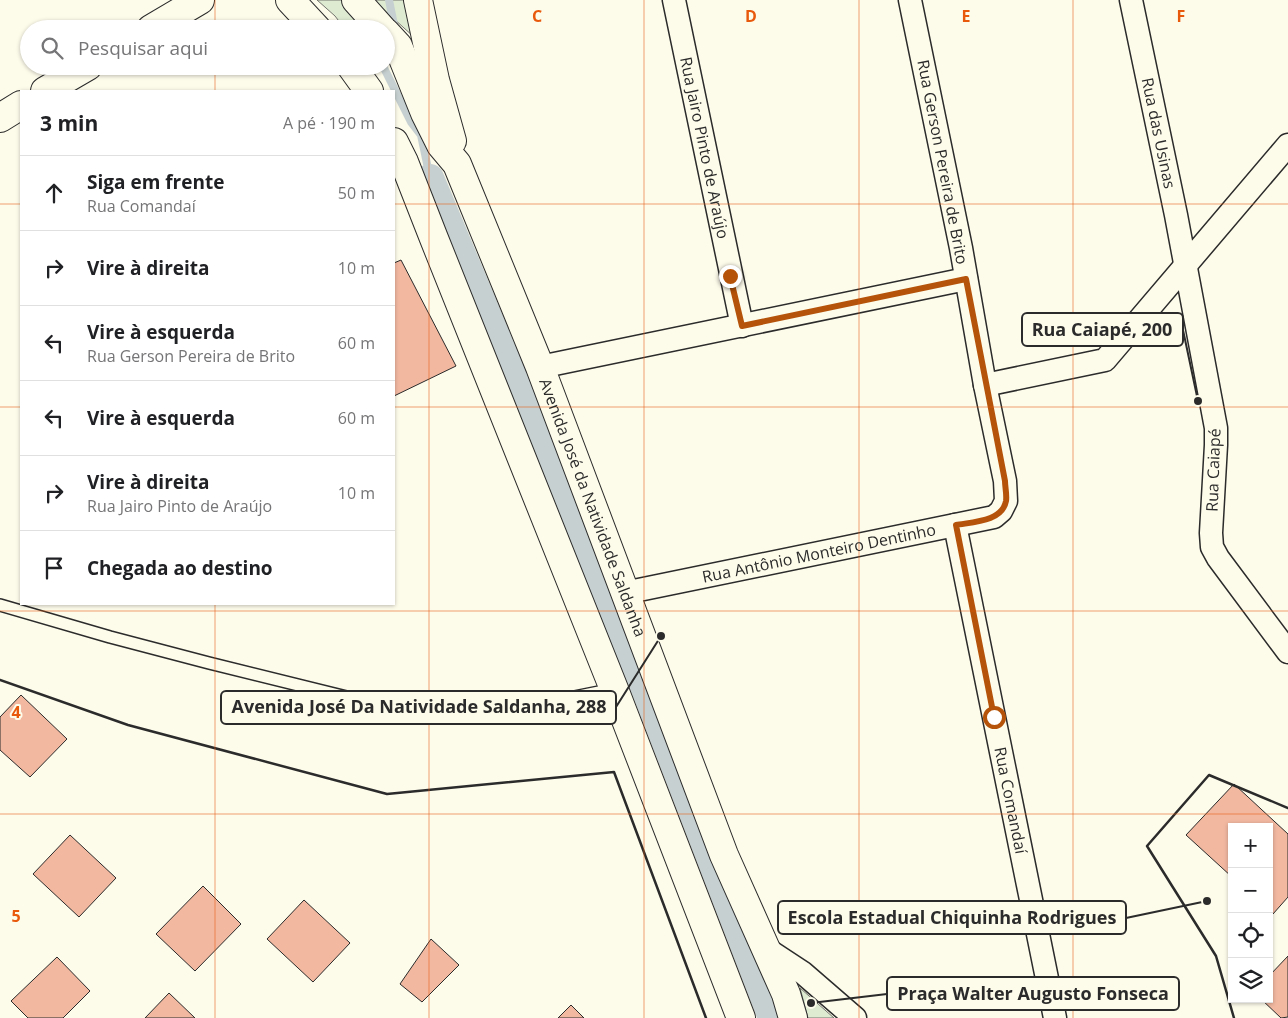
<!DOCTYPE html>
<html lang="pt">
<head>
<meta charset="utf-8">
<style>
  body { margin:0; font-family:"Open Sans",sans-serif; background:#f6f6f6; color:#202124 }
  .controls { position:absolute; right:15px; bottom:15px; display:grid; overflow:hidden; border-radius:0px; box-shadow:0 1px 4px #0004 }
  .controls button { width:45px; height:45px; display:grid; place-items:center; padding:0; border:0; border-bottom:1px solid #e0e0e0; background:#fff; color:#202124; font:25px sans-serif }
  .stop { position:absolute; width:15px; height:15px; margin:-11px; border:4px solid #b45309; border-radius:50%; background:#fff }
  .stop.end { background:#b45309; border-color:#fff; box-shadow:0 1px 5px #0008 }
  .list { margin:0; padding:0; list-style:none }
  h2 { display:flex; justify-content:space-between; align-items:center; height:65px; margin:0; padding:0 20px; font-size:21px }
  h2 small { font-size:16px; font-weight:400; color:#757577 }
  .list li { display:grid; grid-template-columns:32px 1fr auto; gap:15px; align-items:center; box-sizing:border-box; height:75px; padding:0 20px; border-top:1px solid #e0e0e0 }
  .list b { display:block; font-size:19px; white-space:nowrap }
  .list p { margin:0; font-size:16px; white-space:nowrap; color:#757577 }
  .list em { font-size:16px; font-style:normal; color:#757577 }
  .icon { flex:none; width:28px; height:28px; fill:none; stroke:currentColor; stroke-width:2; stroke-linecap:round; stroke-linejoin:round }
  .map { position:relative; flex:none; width:1288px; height:1018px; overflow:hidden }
  .search { position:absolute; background:#fff; box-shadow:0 1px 4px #0004; left:20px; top:20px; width:375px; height:55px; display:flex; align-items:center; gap:12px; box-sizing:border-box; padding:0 18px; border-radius:28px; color:#757577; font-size:19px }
  .panel { position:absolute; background:#fff; box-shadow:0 1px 4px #0004; left:20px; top:90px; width:375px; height:515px; border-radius:0px }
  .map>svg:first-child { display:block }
  .green { fill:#deebd1; stroke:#74746e }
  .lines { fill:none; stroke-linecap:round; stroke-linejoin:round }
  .stream { stroke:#c7d0d0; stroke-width:8 }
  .canal { stroke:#c7d0d0; stroke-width:28 }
  .building { fill:#f2b8a0; stroke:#2b2b2b }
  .service-casing { stroke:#2b2b2b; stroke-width:14 }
  .minor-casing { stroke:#2b2b2b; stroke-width:25 }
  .tertiary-casing { stroke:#2b2b2b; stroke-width:30 }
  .service { stroke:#fdfbea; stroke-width:11 }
  .minor { stroke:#fdfbea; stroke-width:22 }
  .tertiary { stroke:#fdfbea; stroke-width:28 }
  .wall { stroke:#2b2b2b; stroke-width:2.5 }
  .route { stroke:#b45309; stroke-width:6 }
  .grid { fill:none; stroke:#e8590c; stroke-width:1; stroke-opacity:0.55 }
  .labels { text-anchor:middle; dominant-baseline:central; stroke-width:4; stroke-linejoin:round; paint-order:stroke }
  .street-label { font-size:16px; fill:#2b2b2b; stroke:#fdfbea }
  .grid-label { font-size:16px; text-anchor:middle; font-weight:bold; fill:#e8590c; stroke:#fdfbea; stroke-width:4; stroke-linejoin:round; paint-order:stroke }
  .leader { fill:none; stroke:#2b2b2b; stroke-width:2 }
  .callout-dot { fill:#2b2b2b; stroke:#fdfbea; stroke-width:2 }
  .callout { fill:#fdfbea; stroke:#2b2b2b; stroke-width:2 }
  .callout-label { font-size:18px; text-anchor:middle; font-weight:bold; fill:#2b2b2b }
</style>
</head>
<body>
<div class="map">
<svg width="1288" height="1018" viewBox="0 0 1288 1018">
  <rect width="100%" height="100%" fill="#fdfbea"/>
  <!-- green -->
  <path class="green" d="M317 0H405L414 37 383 9 386 29H345L335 16Z
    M800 988 834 1018H808Z"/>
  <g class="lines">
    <!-- stream -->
    <path class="stream" d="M389 0 395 30
      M383 66 411 122 421 135 430 178"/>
    <!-- canal -->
    <path class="canal" d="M430 178 648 697 772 1018"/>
  </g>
  <!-- building -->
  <path class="building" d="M401 260 456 366 394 396V263Z
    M21 695 67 739 30 777 0 750V717Z
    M1234 784 1288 834V897L1273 914 1269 911V827H1232V877L1186 835Z
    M70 835 116 878 79 917 33 874Z
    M203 886 241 924 195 971 156 934Z
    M304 900 350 943 313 982 267 939Z
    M431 939 459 965 422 1002 400 984Z
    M1288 956V1017L1281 1018 1261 999H1269V976Z
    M57 957 90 991 63 1018H28L11 1001Z
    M169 993 195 1018H145Z
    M571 1005 584 1018H558Z"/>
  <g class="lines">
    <defs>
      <path id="service" d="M0 605 110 637 209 663 371 703 464 710 564 699 614 689"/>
      <g id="minor">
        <path id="s1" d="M674 0 742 326"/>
        <path id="s2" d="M1131 0 1176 215 1216 428V445L1211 533 1212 547 1218 558 1288 652"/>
        <path d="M540 367 966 279"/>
        <path d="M985 385 1105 360 1288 145"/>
        <path id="s3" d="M955 525 1055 1018"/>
        <path id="s4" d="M624 593 994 517 1001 511 1006 501 1005 481 985 385 961 248 910 0"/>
        <path d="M765 948 803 973 855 1018"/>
      </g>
      <g id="tertiary">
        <path d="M290 0 317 29"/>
        <path d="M356 0 382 29"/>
        <path d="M418 0 435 80 452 141"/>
        <path d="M151 29 200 0"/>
        <path id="s5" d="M386 33 398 46 425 113 441 145 457 164 540 367 724 855 786 994 793 1018"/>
        <path d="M351 66 369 91"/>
        <path d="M45 91 88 66"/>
        <path d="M0 118 21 105"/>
        <path d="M394 142 404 162 433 236 614 689 741 1018"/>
      </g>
    </defs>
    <!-- service casing -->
    <use href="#service" class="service-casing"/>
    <!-- minor casing -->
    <use href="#minor" class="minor-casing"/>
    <!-- tertiary casing -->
    <use href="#tertiary" class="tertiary-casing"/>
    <!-- service -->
    <use href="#service" class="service"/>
    <!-- minor -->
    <use href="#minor" class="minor"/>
    <!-- tertiary -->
    <use href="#tertiary" class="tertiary"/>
    <!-- wall -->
    <path class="wall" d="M0 680 128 725 387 794 614 772 706 1018
      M1234 1018 1216 956 1147 846 1209 775 1288 808"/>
  </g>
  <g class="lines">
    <!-- route -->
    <path class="route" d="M730 276 742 326 966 279 1005 481C1005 487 1007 495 1006 501 1002 522 972 522 956 525L994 717"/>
  </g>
  <!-- grid -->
  <path class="grid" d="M215 0V29M429 0V1018M644 0V1018M859 0V1018M1073 0V1018M215 66V91M0 204H21M394 204H1288M0 407H21M394 407H1288M215 604V1018M0 611H1288M0 814H1288"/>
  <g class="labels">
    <!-- street labels -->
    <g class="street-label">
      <text stroke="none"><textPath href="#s2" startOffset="136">Rua das Usinas</textPath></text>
      <text stroke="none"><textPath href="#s1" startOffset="151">Rua Jairo Pinto de Araújo</textPath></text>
      <text transform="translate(943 162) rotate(79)">Rua Gerson Pereira de Brito</text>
      <text transform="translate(1213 470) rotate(-88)">Rua Caiapé</text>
      <text stroke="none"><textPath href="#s5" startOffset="520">Avenida José da Natividade Saldanha</textPath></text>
      <text stroke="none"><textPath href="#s4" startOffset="199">Rua Antônio Monteiro Dentinho</textPath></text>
      <text stroke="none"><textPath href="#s3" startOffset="281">Rua Comandaí</textPath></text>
    </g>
  </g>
  <g class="grid-label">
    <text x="537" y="22">C</text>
    <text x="751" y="22">D</text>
    <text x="966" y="22">E</text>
    <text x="1181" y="22">F</text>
    <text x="16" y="718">4</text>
    <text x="16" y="922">5</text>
  </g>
  <!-- callouts -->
  <path class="leader" d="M1198 401L1183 330M661 636L616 707M1207 901L1126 918M811 1003L887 994"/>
  <g class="callout-dot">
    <circle cx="1198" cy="401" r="5"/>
    <circle cx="661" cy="636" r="5"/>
    <circle cx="1207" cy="901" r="5"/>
    <circle cx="811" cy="1003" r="5"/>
  </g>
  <g class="callout">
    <rect x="1022" y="313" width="161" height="33" rx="5"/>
    <rect x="221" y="691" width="395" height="33" rx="5"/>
    <rect x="778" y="901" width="348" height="33" rx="5"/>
    <rect x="887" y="977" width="292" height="33" rx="5"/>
  </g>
  <g class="callout-label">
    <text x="1102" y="336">Rua Caiapé, 200</text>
    <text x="419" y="713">Avenida José Da Natividade Saldanha, 288</text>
    <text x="952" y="924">Escola Estadual Chiquinha Rodrigues</text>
    <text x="1033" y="1000">Praça Walter Augusto Fonseca</text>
  </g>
</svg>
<div class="controls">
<button>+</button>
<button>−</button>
<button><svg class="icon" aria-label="locate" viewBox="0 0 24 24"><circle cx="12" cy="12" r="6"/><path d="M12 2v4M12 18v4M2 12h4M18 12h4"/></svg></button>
<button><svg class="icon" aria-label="layers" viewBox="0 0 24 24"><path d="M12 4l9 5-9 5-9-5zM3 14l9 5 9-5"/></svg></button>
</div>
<div class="stop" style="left:994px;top:717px"></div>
<div class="stop end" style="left:730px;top:276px"></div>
<div class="search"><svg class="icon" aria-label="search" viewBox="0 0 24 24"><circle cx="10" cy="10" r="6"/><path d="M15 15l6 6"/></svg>Pesquisar aqui</div>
<section class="panel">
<h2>3 min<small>A pé · 190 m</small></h2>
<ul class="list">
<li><svg class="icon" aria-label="ahead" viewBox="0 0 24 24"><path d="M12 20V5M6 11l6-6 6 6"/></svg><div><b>Siga em frente</b><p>Rua Comandaí</p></div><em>50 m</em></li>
<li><svg class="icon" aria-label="right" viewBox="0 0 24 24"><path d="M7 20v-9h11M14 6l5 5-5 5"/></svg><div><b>Vire à direita</b></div><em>10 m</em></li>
<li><svg class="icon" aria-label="left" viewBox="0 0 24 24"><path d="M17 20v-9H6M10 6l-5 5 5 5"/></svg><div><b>Vire à esquerda</b><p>Rua Gerson Pereira de Brito</p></div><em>60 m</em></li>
<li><svg class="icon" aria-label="left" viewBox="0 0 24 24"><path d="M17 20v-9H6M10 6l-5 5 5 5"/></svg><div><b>Vire à esquerda</b></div><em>60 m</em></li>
<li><svg class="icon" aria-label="right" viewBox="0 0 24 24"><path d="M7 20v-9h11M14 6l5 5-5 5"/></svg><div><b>Vire à direita</b><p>Rua Jairo Pinto de Araújo</p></div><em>10 m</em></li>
<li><svg class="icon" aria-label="arrive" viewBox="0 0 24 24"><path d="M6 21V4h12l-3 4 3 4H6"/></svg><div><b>Chegada ao destino</b></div></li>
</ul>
</section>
</div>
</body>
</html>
